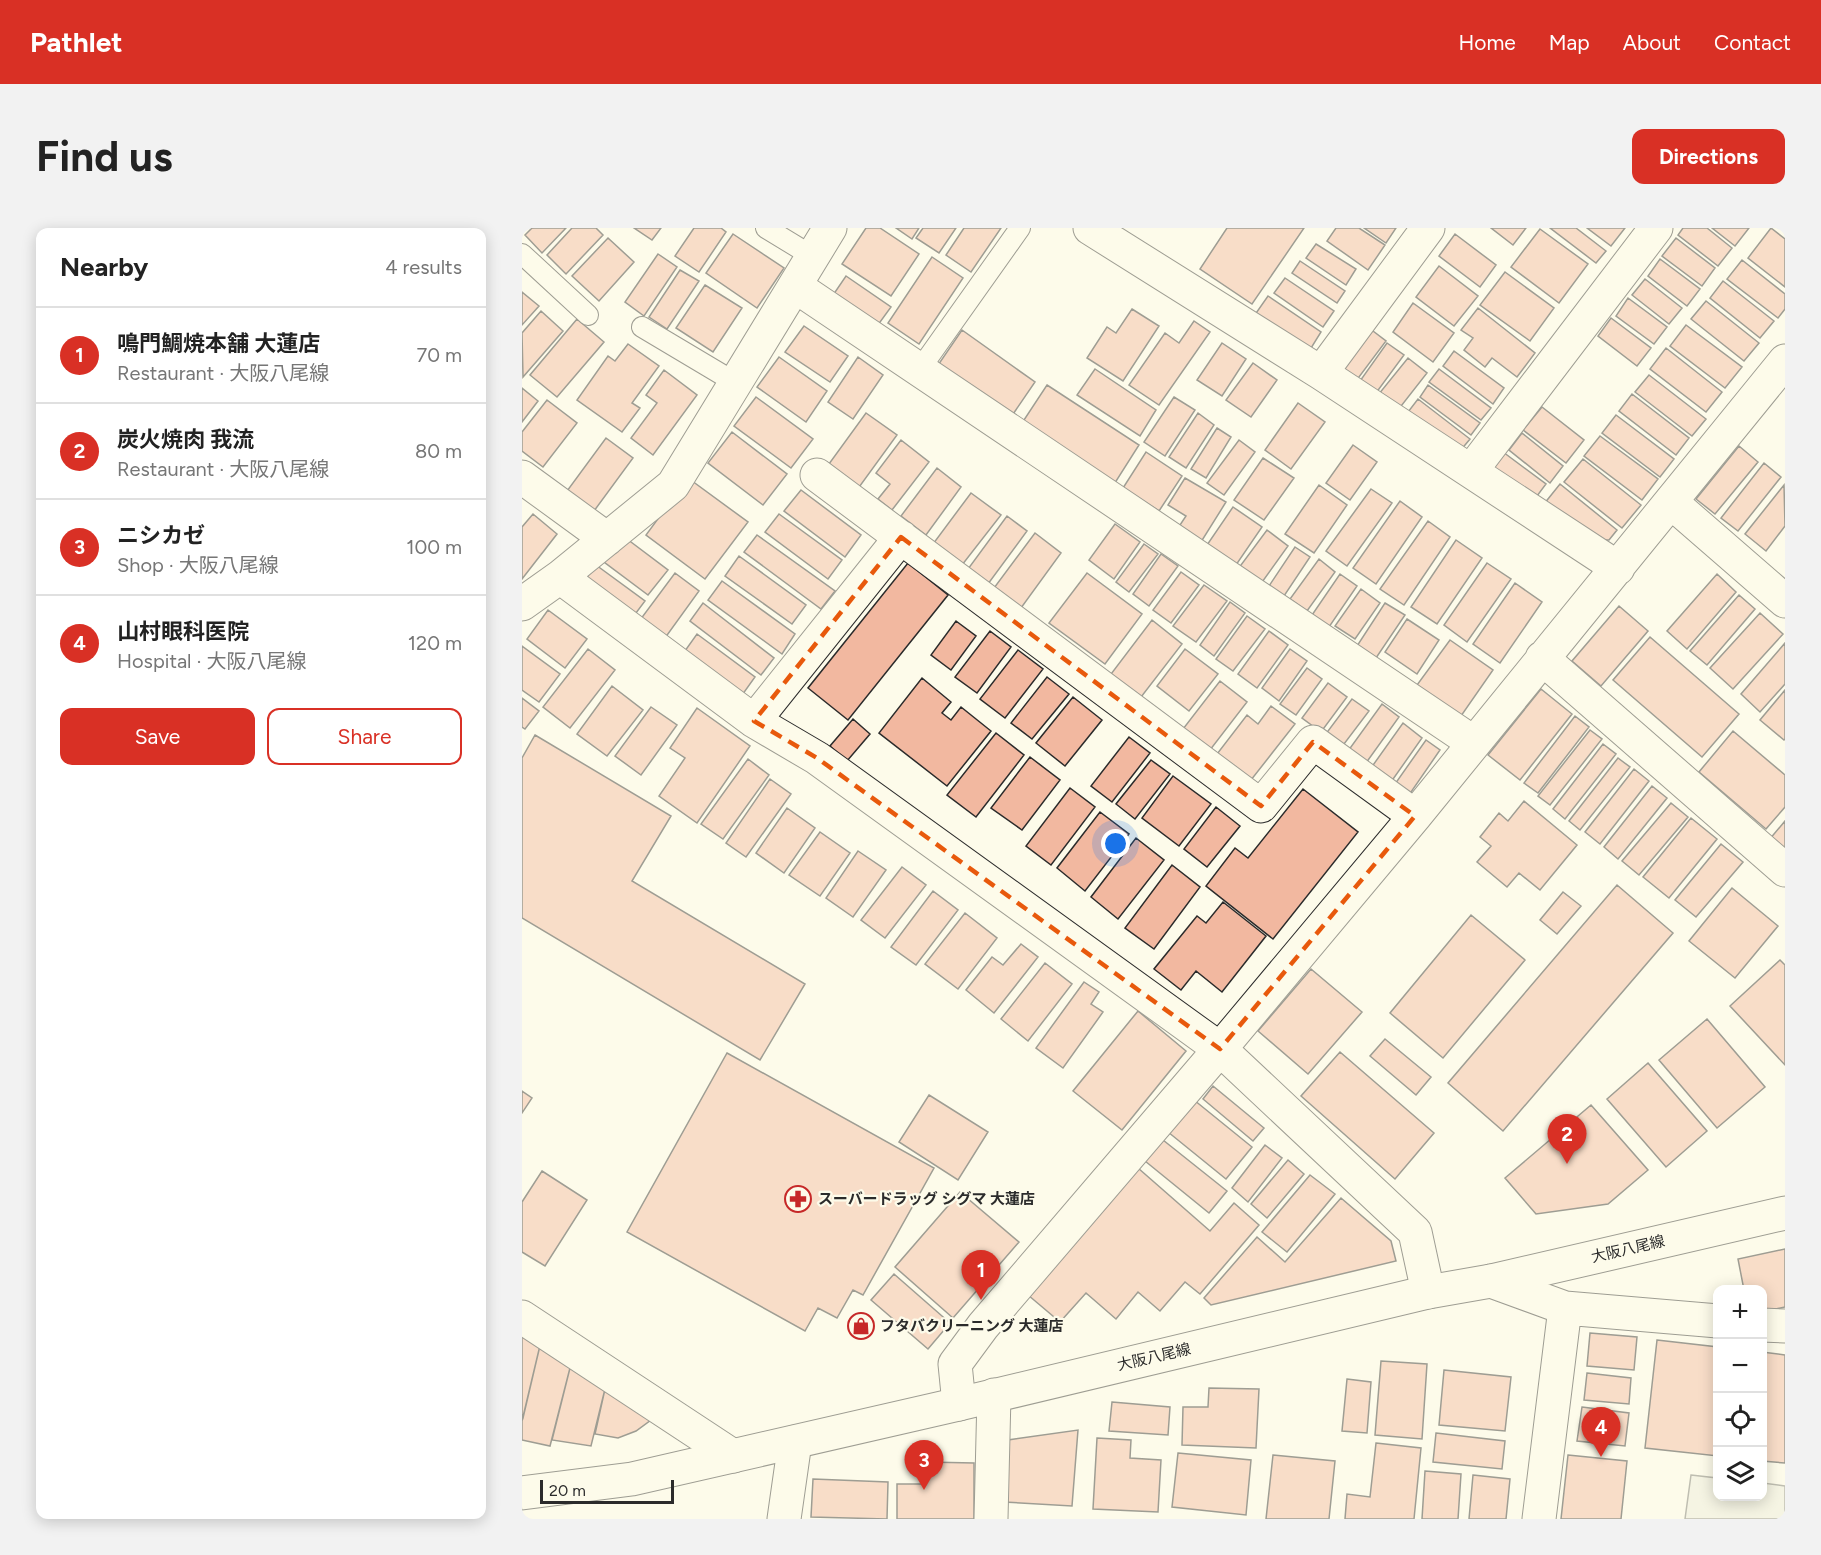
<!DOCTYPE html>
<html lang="en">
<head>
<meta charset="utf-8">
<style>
  body { margin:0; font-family:Figtree,"Noto Sans JP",sans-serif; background:#f2f2f2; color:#222 }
  .controls { position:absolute; right:18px; bottom:18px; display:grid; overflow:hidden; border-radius:12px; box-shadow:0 3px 15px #0003 }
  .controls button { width:54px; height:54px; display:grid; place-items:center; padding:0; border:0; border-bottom:2px solid #e0e0e0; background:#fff; color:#222; font:30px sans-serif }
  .scale { position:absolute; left:18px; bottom:15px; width:134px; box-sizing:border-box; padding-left:6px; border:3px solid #2b2b2b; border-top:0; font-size:16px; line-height:21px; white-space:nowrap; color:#2b2b2b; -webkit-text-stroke:4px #fdfbea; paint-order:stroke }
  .you { position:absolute; left:594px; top:616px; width:21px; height:21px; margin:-15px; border:4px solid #fff; border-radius:50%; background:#1a73e8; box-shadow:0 0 0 9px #1a73e833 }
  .badge { display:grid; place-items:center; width:39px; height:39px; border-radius:50%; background:#d93025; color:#fff; font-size:20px; font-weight:700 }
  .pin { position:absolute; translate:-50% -50px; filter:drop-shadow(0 2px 3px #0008) }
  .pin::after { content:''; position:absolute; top:32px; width:21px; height:18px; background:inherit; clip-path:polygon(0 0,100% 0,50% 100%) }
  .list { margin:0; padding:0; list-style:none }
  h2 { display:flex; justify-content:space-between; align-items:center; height:78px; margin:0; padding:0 24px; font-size:26px }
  h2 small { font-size:20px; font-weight:400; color:#767676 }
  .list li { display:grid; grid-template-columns:39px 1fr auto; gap:18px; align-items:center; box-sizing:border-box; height:96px; padding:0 24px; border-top:2px solid #e0e0e0 }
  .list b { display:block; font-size:22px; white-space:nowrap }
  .list p { margin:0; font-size:20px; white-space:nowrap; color:#767676 }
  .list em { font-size:20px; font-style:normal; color:#767676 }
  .actions { display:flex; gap:12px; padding:18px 24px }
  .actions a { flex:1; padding:14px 0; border:2px solid #d93025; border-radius:12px; text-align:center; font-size:21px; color:#d93025 }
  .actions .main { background:#d93025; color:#fff }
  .icon { flex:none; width:33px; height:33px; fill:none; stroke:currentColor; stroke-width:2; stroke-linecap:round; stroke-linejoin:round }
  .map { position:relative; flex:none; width:1263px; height:1291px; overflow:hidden; border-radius:12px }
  header { display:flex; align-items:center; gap:36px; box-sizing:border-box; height:84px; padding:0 30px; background:#d93025; color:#fff }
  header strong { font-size:28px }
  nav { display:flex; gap:33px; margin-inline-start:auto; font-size:21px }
  .intro { display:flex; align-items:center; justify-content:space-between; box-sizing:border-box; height:144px; padding:0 36px }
  h1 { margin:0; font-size:42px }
  .button { padding:15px 27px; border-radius:12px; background:#d93025; color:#fff; font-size:21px; font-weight:700 }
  main { display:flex; gap:36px; padding:0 36px }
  aside { flex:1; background:#fff; border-radius:12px; box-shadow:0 3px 15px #0003 }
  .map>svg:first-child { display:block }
  .green { fill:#ecebdb; stroke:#74746e; stroke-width:1.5 }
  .building { fill:#f2b8a0; stroke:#2b2b2b; stroke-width:1.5 }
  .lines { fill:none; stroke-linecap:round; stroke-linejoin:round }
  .lane-casing { stroke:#2b2b2b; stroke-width:22 }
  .street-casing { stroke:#2b2b2b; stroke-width:35 }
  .secondary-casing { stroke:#2b2b2b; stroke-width:35 }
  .lane { stroke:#fdfbea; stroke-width:20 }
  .street { stroke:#fdfbea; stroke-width:33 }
  .secondary { stroke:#fdfbea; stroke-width:33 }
  .marked { fill:none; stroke:#e8590c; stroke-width:4.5; stroke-dasharray:12 8; stroke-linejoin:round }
  .labels { text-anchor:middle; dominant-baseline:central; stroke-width:4.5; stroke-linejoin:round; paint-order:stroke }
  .poi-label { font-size:15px; font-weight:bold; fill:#2b2b2b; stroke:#fdfbea; text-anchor:start }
  .street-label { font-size:15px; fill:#2b2b2b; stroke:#fdfbea }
</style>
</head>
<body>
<header>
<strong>Pathlet</strong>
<nav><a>Home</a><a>Map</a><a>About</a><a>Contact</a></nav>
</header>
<div class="intro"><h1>Find us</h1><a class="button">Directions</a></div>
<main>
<aside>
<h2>Nearby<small>4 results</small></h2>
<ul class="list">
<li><span class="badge">1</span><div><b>鳴門鯛焼本舗 大蓮店</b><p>Restaurant · 大阪八尾線</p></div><em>70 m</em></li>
<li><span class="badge">2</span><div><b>炭火焼肉 我流</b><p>Restaurant · 大阪八尾線</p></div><em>80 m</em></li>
<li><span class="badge">3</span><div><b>ニシカゼ</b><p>Shop · 大阪八尾線</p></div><em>100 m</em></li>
<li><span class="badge">4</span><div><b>山村眼科医院</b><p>Hospital · 大阪八尾線</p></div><em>120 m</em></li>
</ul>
<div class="actions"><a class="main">Save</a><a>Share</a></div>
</aside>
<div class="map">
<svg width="1263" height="1291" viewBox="0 0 1263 1291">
  <rect width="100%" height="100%" fill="#fdfbea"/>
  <!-- green -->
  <path class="green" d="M1169 1247 1195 1250 1196 1268H1240L1241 1255 1263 1258V1291H1163Z"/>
  <!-- building -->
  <path class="building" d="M10 0H44L20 25 3 7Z
    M50 0H74L81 7 44 46 25 27Z
    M112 0H139L130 12Z
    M172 0H199L204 4 177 44 153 28Z
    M344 0H358L397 26 369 68 320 36Z
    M374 0H397L390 11Z
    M401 0H434L417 25 394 10Z
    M442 0H479L449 44 424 27Z
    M705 0H782L730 76 678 41Z
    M814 0H837L863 17 846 42 805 13Z
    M842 0H874L864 15Z
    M969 0H1004L991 17Z
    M1028 0H1054L1084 23 1074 35Z
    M1065 0H1103L1089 18Z
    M1161 0H1185L1210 20 1196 38 1156 7Z
    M1190 0H1227L1213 18Z
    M1249 0 1263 11V59L1226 30Z
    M1018 1 1066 36 1037 75 989 39Z
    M211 6 262 40 235 80 184 45Z
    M933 6 974 37 958 59 917 28Z
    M86 10 112 34 77 73 50 48Z
    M1154 10 1193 40 1180 58 1140 28Z
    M794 16 834 41 824 57 784 30Z
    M136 26 155 39 122 88 103 74Z
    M410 29 441 50 397 116 366 95Z
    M1138 31 1178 61 1165 78 1126 48Z
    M1220 32 1263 66V81L1256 90 1205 51Z
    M778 33 823 63 815 75 770 45Z
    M917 38 956 68 932 98 894 69Z
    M158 42 177 53 145 101 127 89Z
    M983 44 1032 80 1008 113 958 77Z
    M324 48 369 79 353 101 309 70Z
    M763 50 812 83 801 99 752 65Z
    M1123 51 1160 80 1147 96 1110 67Z
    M1201 53 1252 93 1238 110 1188 70Z
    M183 57 220 80 191 124 154 100Z
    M0 64 17 78 0 97Z
    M746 68 799 104 786 125 732 88Z
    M1106 70 1145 99 1132 116 1094 88Z
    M1184 73 1237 115 1222 133 1169 91Z
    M891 75 932 105 911 134 871 104Z
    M956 80 1013 125 995 149 970 130 963 139 942 122 951 110 939 102Z
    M610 81 637 98 601 153 565 130 585 99 594 105Z
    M19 83 41 103 1 149 0 105Z
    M1089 90 1129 120 1115 138 1076 108Z
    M55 91 82 114 35 169 8 147Z
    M672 93 688 104 637 177 607 157 643 105 657 115Z
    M1164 97 1220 139 1203 160 1148 118Z
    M282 98 326 128 308 154 263 124Z
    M847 100 864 113 834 153 817 140Z
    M440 102 513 154 487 192 414 140Z
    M700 115 724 131 700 168 675 152Z
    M865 115 882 127 854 165 838 153Z
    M106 116 137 138 110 175 118 180 100 204 55 172 86 128 93 133Z
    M1144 120 1200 164 1184 184 1128 141Z
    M932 123 982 160 971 176 921 138Z
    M257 129 305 163 284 194 235 159Z
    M336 129 361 147 331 191 306 174Z
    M886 130 905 145 876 182 856 167Z
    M731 135 755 152 729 189 704 172Z
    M573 141 634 182 618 208 555 167Z
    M917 141 969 180 959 192 907 154Z
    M142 142 175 167 131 227 109 210 135 175 124 167Z
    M1127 147 1184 191 1170 208 1113 164Z
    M525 157 617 217 591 258 498 198Z
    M906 157 958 195 949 207 898 169Z
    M0 160 16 173 0 194Z
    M1110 166 1167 210 1154 227 1097 183Z
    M234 169 291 211 269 240 212 198Z
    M652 169 673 182 643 228 622 214Z
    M896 171 948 211 938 223 886 184Z
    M25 172 55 195 21 239 0 223V204Z
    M776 175 803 194 769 241 743 222Z
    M1020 179 1062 212 1044 235 1001 202Z
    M344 185 375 207 335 262 304 240Z
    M676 185 692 197 664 240 647 229Z
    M1094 187 1152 231 1138 249 1080 205Z
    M695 200 709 209 684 250 669 241Z
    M210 204 265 246 241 277 186 235Z
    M1000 205 1041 238 1028 255 987 222Z
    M1078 208 1136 251 1120 272 1062 228Z
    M84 210 111 230 72 283 45 263Z
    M379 212 407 234 370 282 356 271 368 256 354 245Z
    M717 212 733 224 702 267 685 255Z
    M831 217 855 234 828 272 804 255Z
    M1217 218 1236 234 1193 286 1174 271Z
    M624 224 660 248 637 283 601 260Z
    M981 224 1024 256 1009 276 966 243Z
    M741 230 772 250 742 292 712 272Z
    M1061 231 1119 277 1100 300 1042 254Z
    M1242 235 1259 249 1216 303 1199 290Z
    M415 240 439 259 404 307 379 288Z
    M166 250 226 294 183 351 124 307Z
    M663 250 704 274 679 314 656 300 664 288 646 277Z
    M1038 256 1095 302 1087 312H1065L1022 276Z
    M797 257 825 277 792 325 763 306Z
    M1262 257 1263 298 1244 323 1223 306Z
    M849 261 870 275 825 338 804 323Z
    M279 262 339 307 323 329 262 283Z
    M449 265 479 287 440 337 411 316Z
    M878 273 900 289 854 356 831 340Z
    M711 279 740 299 714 337 685 317Z
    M11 286 35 306 0 351V299Z
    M257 286 320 332 306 351 243 304Z
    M485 288 505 303 466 356 446 341Z
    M906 293 928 309 882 377 858 361Z
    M593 296 618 314 592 351 567 332Z
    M745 302 766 318 738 357 716 341Z
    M513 305 539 325 499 380 472 360Z
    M235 307 313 363 299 381 222 324Z
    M101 308 146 342 126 367 82 334Z
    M934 312 960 330 915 396 889 379Z
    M622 316 636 326 607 364 594 354Z
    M773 319 788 329 762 368 747 358Z
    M639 326 656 338 627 378 611 366Z
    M217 328 284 377 270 396 203 348Z
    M797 331 813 344 785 383 768 371Z
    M386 335 426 367 326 492 286 460Z
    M965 335 989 351 945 414 922 397Z
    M74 337 123 373 108 393 59 357Z
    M659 344 677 357 649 395 631 382Z
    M153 345 177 363 143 410 118 392Z
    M565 345 620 386 583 436 527 395Z
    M818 346 835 358 807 399 790 387Z
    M1195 346 1214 364 1165 421 1145 403Z
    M200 353 273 406 260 426 186 372Z
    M993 355 1020 374 978 435 951 416Z
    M682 357 705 373 674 414 651 398Z
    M839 361 858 375 833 411 813 398Z
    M1217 367 1233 381 1185 437 1168 423Z
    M708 374 723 385 692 428 678 417Z
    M181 375 252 430 239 447 168 393Z
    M863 375 883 387 854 430 835 418Z
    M1097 378 1126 403 1079 458 1050 433Z
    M26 382 65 411 43 440 5 411Z
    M1238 385 1261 406 1211 461 1188 440Z
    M725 388 743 401 711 443 694 431Z
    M885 391 917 412 895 446 863 424Z
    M630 392 660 416 616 473 586 450Z
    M434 393 454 408 429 442 409 427Z
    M468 403 489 419 455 465 433 449Z
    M747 403 766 417 735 460 716 446Z
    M175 406 233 449 218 470 160 427Z
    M1128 409 1217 486 1180 529 1091 452Z
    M928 412 971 442 939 488 895 457Z
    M1263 415V456L1238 484 1219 466Z
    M0 418 38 446 17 474 0 462Z
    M66 421 93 442 48 500 21 479Z
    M663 421 696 446 667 483 635 458Z
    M768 421 785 433 757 473 740 460Z
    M496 422 521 441 483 490 458 471Z
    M785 440 800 451 774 487 758 476Z
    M525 449 547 466 510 511 489 495Z
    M400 450 429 474 420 485 429 492 439 479 469 503 425 558 357 505Z
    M698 453 725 474 688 522 661 501Z
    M806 455 825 469 799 504 780 490Z
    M90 458 121 482 85 528 55 506Z
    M1019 461 1050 486 998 552 966 527Z
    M1263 462V511L1262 512 1238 492Z
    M551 469 580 492 543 538 514 515Z
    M0 470 17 483 3 501 0 499Z
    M830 471 847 483 819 520 803 507Z
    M860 476 877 489 844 535 826 523Z
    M749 478 773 496 729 552 695 526 725 487 736 496Z
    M129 479 155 497 119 547 93 528Z
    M175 480 228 518 175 595 137 568 163 530 148 520Z
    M1053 488 1067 499 1016 565 1002 555Z
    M331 491 348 506 325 533 308 518Z
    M881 495 900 510 869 554 849 540Z
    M1068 502 1080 511 1028 577 1016 568Z
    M1211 503 1263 547V579L1244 601 1177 544Z
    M474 505 502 527 454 589 425 567Z
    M13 507 149 588 110 653 283 756 238 832 0 690V530Z
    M607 509 628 525 590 574 569 558Z
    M904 512 918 522 887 567 873 556Z
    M1081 516 1094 526 1043 591 1031 581Z
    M508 529 538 552 500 602 469 580Z
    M1096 530 1108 539 1058 602 1047 593Z
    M226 531 247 547 201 611 179 596Z
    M629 532 648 546 613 591 594 576Z
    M1112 541 1127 553 1078 616 1063 604Z
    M651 548 689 576 657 618 620 590Z
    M248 551 269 566 224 629 204 615Z
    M1130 558 1145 570 1096 631 1082 619Z
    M548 560 573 579 529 637 504 618Z
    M781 561 836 604 751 711 684 658 713 620 726 630Z
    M1002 573 1055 617 1018 662 997 645 985 659 955 634 969 618 958 609 977 585 986 593Z
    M1149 575 1166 589 1117 647 1100 633Z
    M694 579 718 598 685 639 662 621Z
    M265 580 293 600 262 645 234 625Z
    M578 584 607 606 563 663 535 640Z
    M1169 590 1195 611 1147 670 1121 649Z
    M1263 593V626L1247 612Z
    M298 604 328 625 298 668 267 647Z
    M614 610 642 632 596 691 569 669Z
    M1199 616 1221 634 1174 689 1153 672Z
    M336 623 364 642 331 689 304 670Z
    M650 637 678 659 632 721 603 700Z
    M380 639 404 657 363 710 339 692Z
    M1095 657 1151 705 981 903 926 855Z
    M1210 660 1256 698 1213 750 1167 713Z
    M411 663 436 682 394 737 369 719Z
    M1041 664 1059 678 1035 706 1018 692Z
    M701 674 744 708 700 764 674 743 659 762 632 741 675 688 684 695Z
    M443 685 475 710 436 761 403 736Z
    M949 687 1003 732 921 830 868 785Z
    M499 716 516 729 472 785 444 762 470 729 481 737Z
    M1258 732 1263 737V837L1208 778Z
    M523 735 550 756 506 813 479 791Z
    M789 741 840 784 786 846 736 803Z
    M562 754 577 764 569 776 581 784 541 840 514 820Z
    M616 783 664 823 600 902 551 863Z
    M1185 791 1243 859 1195 900 1137 832Z
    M863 811 909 849 894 867 848 828Z
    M818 824 912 905 873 951 779 868Z
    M205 825 412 940 341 1067 331 1062 315 1090 296 1080 283 1103 105 1004Z
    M1126 835 1185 903 1144 939 1085 871Z
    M691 858 742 900 731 913 681 871Z
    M0 863 10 870 0 885Z
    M407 867 466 904 436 952 377 914Z
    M672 872 730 919 704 951 646 904Z
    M1069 877 1126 942 1086 976 1014 986 983 950Z
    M641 912 705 963 687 985 623 933Z
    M743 917 760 930 726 974 710 960Z
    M766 932 782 946 745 990 729 976Z
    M616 940 688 1003 712 975 737 997 678 1066 663 1054 638 1083 616 1064 594 1091 564 1065 538 1094 506 1067Z
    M20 943 65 972 23 1038 0 1024V974Z
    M788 947 813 966 765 1024 740 1004Z
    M438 964 497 1014 431 1090 373 1039Z
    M819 970 869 1013 874 1033 689 1077 682 1070 735 1009 763 1034Z
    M1263 1021V1079L1240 1084V1062H1222L1216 1031Z
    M372 1046 428 1095 406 1121 349 1072Z
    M0 1105 20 1109 1 1190 0 1189Z
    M1068 1105 1115 1109 1112 1142 1065 1138Z
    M20 1109 49 1136 28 1218 0 1212V1193Z
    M1135 1112 1196 1119V1228L1123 1220Z
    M1240 1124 1263 1127V1235L1240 1233Z
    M859 1133 905 1136 900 1211 853 1207Z
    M49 1136 83 1161 69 1218 30 1212Z
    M922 1142 989 1149 983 1203 917 1197Z
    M1065 1145 1109 1150 1107 1176 1062 1172Z
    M825 1151 849 1154 845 1205 820 1203Z
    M687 1160 737 1161 734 1220 660 1217 661 1179H686Z
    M83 1161 129 1192 114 1203 96 1210 73 1206Z
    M590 1174 648 1179 646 1207 587 1203Z
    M1060 1179 1107 1185 1103 1218 1055 1213Z
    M556 1202 550 1278 482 1274 486 1212Z
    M914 1205 983 1213 980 1241 911 1234Z
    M575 1210 609 1212 608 1230 639 1232 636 1284 571 1281Z
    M854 1215 899 1220 892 1291H823L825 1266 848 1269Z
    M656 1225 729 1232 724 1287 650 1279Z
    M751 1227 813 1233 807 1291H744Z
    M1046 1227 1105 1233 1099 1291H1039Z
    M404 1234 452 1235V1291H375V1256H404Z
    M903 1243 939 1246 936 1291H900Z
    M951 1247 988 1251 984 1291H947Z
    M291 1251 366 1254 365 1291 289 1289Z"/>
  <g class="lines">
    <defs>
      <path id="lane" d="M244 0 290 28
        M0 26 66 87
        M120 99 214 155
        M398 141 498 0"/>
      <path id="street" d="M568 0 799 145 1096 340
        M273 58 952 515
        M799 145 906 0
        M949 243 1134 0
        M295 247 739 578 791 514 893 588
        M0 249 85 311
        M1149 274 1263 373
        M38 349 232 493 295 530 698 821 893 1004 906 1064
        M0 376 38 349 151 257 308 0
        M1020 430 1263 642
        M232 493 379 309
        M969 1053 1043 1080 1196 1093
        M0 1089 211 1228
        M1240 1097 1263 1098
        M437 1176 433 1136 461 1098 698 821 893 588 1263 133
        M262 1291 273 1214
        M469 1291 472 1167
        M1017 1291 1043 1080"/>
      <path id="secondary" d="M0 1265 110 1251 437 1176 906 1064 969 1053 1263 985"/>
    </defs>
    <!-- lane casing -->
    <use href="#lane" class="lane-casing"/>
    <!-- street casing -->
    <use href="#street" class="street-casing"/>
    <!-- secondary casing -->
    <use href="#secondary" class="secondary-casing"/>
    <!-- lane -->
    <use href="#lane" class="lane"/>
    <!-- street -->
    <use href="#street" class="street"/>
    <!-- secondary -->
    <use href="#secondary" class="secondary"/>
  </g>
  <!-- marked area -->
  <path d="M0 0H1263V1291H0ZM379 309 739 578 791 514 893 588 698 821 295 530 232 493Z" fill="#fdfbea" fill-opacity=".55" fill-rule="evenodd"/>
  <path class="marked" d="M379 309 739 578 791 514 893 588 698 821 295 530 232 493Z"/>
  <!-- icons -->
  <defs>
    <symbol id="pharmacy-ring" viewBox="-11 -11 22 22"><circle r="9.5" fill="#fdfbea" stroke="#c62828" stroke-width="1.5"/><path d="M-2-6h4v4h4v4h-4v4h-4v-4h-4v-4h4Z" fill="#c62828"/></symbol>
    <symbol id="shop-ring" viewBox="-11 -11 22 22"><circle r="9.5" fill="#fdfbea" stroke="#c62828" stroke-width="1.5"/><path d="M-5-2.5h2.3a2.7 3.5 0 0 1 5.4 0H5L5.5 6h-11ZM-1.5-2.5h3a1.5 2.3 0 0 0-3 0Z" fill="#c62828"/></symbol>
  </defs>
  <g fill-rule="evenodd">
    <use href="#pharmacy-ring" x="261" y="956" width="30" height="30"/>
    <use href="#shop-ring" x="324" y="1083" width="30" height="30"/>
  </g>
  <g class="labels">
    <!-- poi labels -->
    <g class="poi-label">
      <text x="296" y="971">スーバードラッグ シグマ 大蓮店</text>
      <text x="358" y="1098">フタバクリーニング 大蓮店</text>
    </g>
    <!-- street labels -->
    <g class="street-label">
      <text transform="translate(1106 1021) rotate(-13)">大阪八尾線</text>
      <text transform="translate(632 1129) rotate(-13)">大阪八尾線</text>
    </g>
  </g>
</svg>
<div class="controls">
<button>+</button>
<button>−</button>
<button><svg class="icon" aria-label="locate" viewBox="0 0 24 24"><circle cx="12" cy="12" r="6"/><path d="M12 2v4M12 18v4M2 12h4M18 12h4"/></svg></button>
<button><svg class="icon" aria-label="layers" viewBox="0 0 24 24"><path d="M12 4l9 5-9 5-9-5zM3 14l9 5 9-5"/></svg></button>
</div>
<div class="scale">20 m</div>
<div class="you"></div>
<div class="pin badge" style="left:459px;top:1072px">1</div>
<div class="pin badge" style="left:1045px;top:936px">2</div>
<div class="pin badge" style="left:402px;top:1262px">3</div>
<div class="pin badge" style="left:1079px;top:1229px">4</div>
</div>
</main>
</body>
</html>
